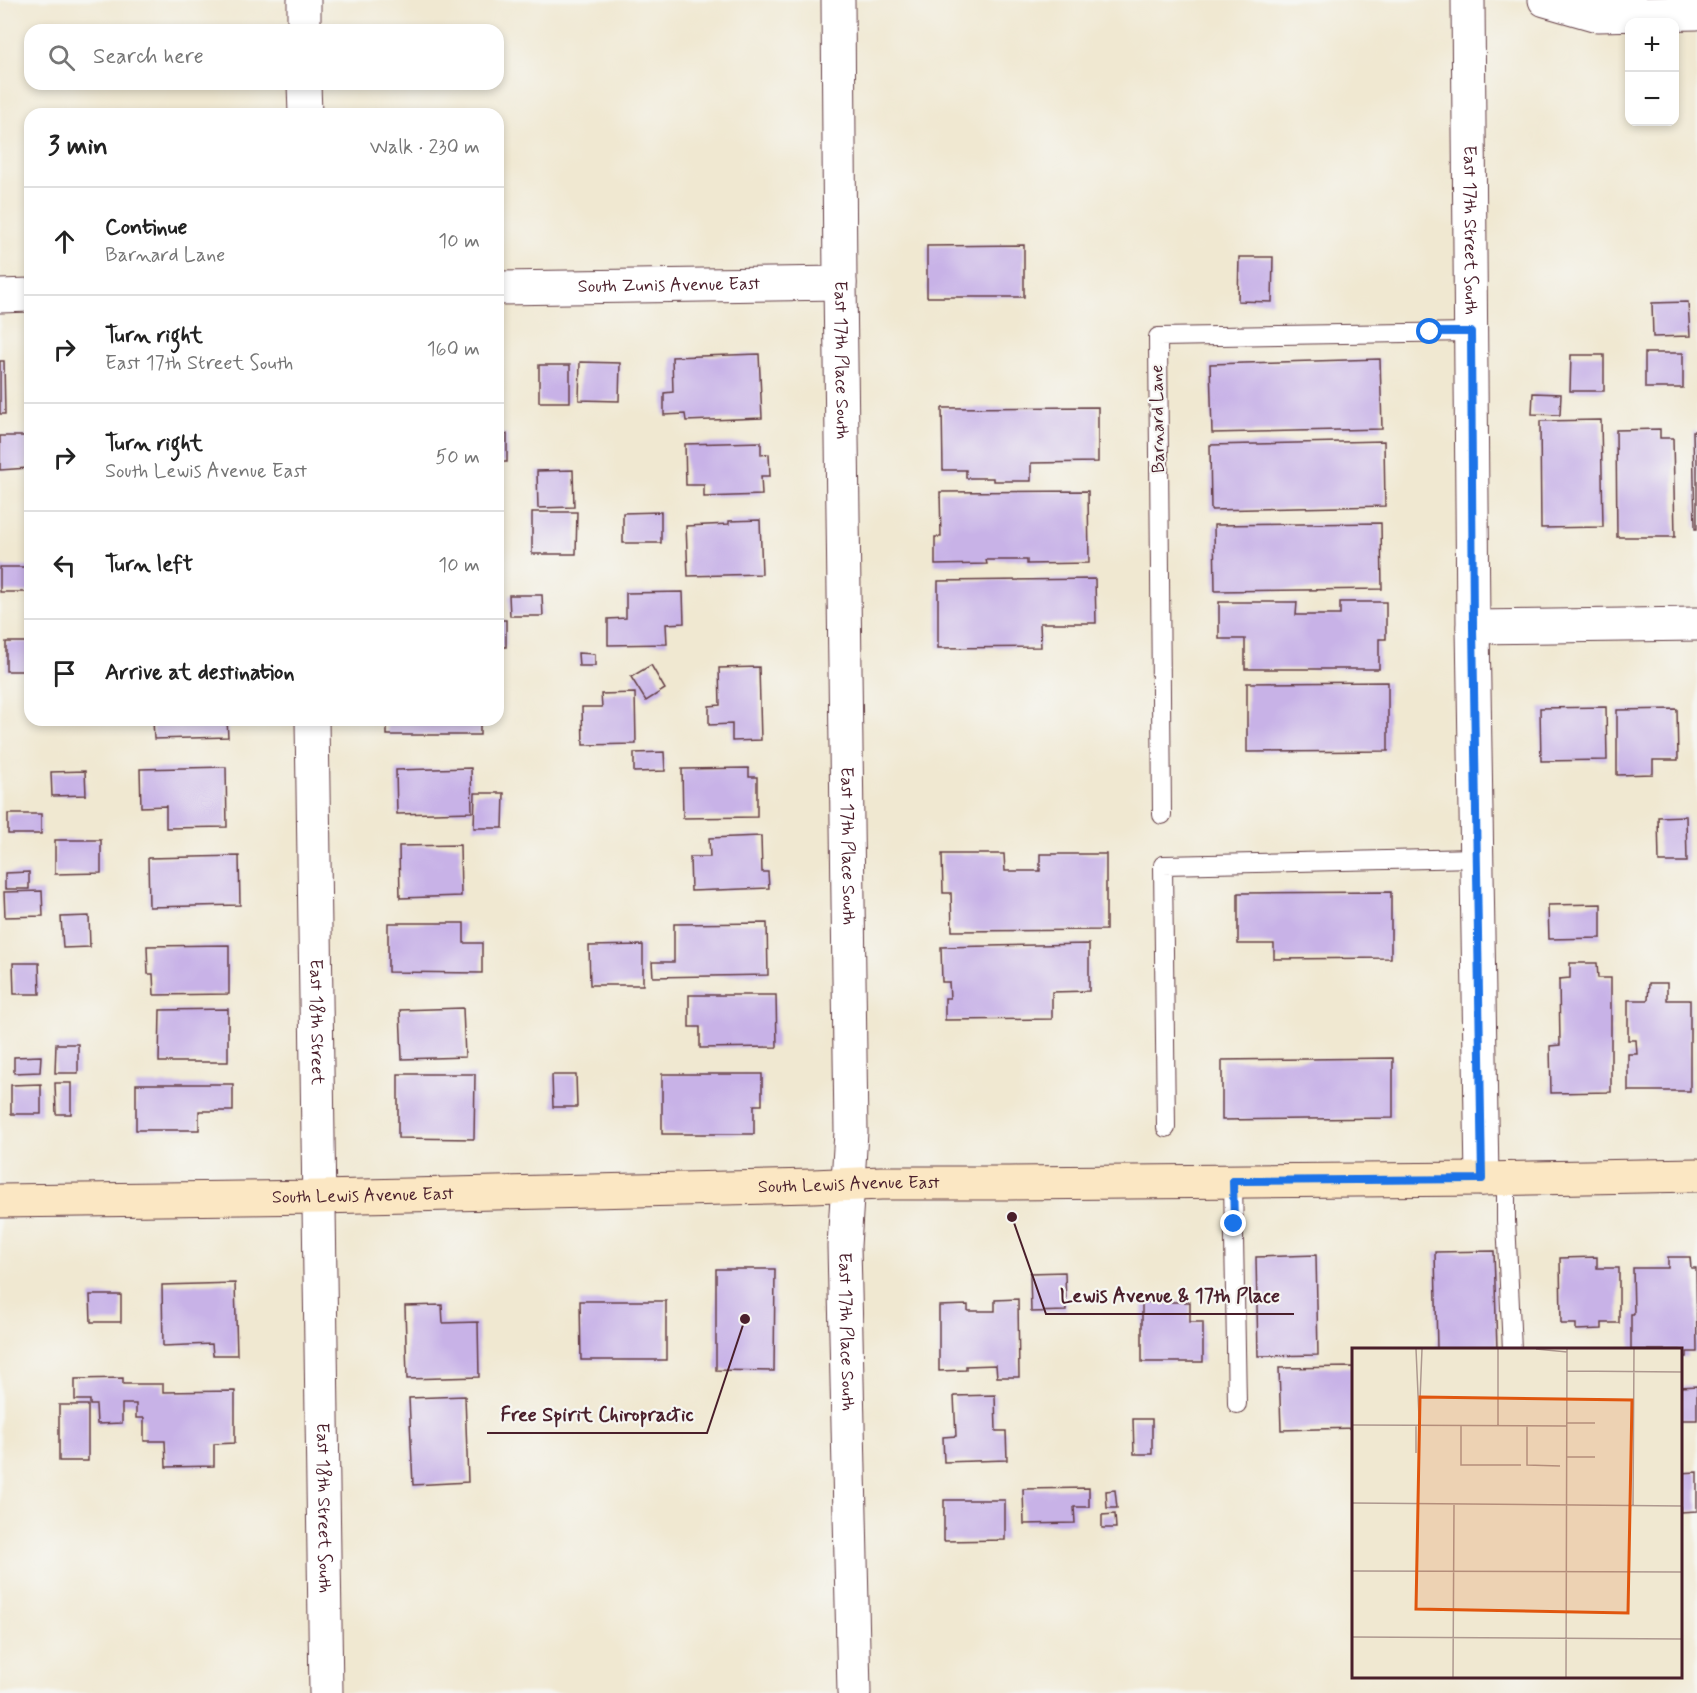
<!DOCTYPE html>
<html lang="en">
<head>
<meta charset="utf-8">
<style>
  body { margin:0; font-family:Mynerve,sans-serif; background:#f2f2f2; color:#222 }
  .controls { position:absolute; right:18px; top:18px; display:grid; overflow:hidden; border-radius:12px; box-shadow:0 3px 9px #0003 }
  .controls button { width:54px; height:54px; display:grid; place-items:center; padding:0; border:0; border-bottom:2px solid #e0e0e0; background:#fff; color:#222; font:30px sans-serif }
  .stop { position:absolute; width:18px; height:18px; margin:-14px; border:4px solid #1a73e8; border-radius:50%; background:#fff }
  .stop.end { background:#1a73e8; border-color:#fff; box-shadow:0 2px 6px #0008 }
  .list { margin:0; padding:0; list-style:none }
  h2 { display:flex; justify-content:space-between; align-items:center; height:78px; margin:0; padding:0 24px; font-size:26px }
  h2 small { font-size:20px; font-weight:400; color:#767676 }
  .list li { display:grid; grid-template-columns:39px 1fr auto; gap:18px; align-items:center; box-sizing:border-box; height:108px; padding:0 24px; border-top:2px solid #e0e0e0 }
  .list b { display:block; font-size:22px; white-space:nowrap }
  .list p { margin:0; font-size:20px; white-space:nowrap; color:#767676 }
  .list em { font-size:20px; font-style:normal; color:#767676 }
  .icon { flex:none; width:33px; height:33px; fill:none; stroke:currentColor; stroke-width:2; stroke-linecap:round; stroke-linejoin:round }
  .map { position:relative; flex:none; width:1697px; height:1693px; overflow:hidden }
  .search { position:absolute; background:#fff; box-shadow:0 3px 9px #0003; left:24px; top:24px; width:480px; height:66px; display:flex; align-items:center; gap:15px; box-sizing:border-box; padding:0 21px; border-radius:18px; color:#767676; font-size:22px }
  .panel { position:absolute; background:#fff; box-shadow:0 3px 9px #0003; left:24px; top:108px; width:480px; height:618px; border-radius:18px }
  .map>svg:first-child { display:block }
  .building { fill:#c8b2e7 }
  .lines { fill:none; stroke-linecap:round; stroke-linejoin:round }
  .lane-casing { stroke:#633d44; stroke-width:20 }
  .street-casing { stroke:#633d44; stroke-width:35 }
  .secondary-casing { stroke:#633d44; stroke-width:35 }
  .lane { stroke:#fff; stroke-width:18 }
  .street { stroke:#fff; stroke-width:33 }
  .secondary { stroke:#fbe7c3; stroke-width:33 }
  .route { stroke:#1a73e8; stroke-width:8 }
  .labels { text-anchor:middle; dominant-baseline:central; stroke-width:4.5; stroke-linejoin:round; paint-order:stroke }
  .street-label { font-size:18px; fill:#4a1f2b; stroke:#f6f6f2 }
  .inset-road { fill:none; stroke:#ae988f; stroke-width:1.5 }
  .view { fill:#e0560e; fill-opacity:0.15; stroke:#e0560e; stroke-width:3 }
  .inset-edge { fill:none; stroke:#4a1f2b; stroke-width:3 }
  .leader { fill:none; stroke:#4a1f2b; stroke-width:2 }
  .callout-dot { fill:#4a1f2b; stroke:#f6f6f2; stroke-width:2 }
  .callout-label { font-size:20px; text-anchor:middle; font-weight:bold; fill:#4a1f2b; stroke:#f6f6f2; stroke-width:4.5; stroke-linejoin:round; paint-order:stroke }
</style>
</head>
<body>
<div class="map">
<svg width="1697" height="1693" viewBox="0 0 1697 1693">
  <rect width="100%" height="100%" fill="#f6f6f2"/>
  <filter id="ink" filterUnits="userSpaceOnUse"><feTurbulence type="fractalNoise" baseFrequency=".0167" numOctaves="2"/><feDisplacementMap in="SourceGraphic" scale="12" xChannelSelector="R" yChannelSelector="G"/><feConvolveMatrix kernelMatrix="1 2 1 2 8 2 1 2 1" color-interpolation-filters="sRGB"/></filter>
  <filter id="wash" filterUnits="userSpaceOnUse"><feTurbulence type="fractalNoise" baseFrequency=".008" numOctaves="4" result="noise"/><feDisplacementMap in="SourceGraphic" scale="24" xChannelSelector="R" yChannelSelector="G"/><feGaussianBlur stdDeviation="1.35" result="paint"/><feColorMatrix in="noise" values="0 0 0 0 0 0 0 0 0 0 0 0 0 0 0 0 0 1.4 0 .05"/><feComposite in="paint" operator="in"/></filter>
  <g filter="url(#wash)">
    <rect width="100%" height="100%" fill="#f0e8d1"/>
    <g id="blocks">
      <!-- building -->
      <path class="building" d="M1024 245V297H927V246Z
        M1239 257H1273L1272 302 1238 301Z
        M1688 302 1690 336 1653 337 1652 303Z
        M1645 353H1683V388H1645Z
        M759 354 762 418 686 421 685 414 664 415V393L673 392 672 357Z
        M1571 355H1604V391H1570Z
        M1380 359 1382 429 1212 433 1210 364Z
        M0 361H4L5 414H0Z
        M580 362 620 363 619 401 579 400Z
        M539 365H570V402H539Z
        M1533 393 1561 394 1560 415 1532 414Z
        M1098 407V462L1031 463V481H993V478H966V470H943L942 408Z
        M1601 420 1603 527 1541 528 1540 421Z
        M1660 429V438H1673L1675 537H1617L1616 430Z
        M1693 431H1697V529H1695Z
        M498 434H507V462H498Z
        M0 436H27L28 468 0 470Z
        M1384 441 1385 506 1211 510 1210 445Z
        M761 442V455L769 454 770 476H761L762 495 704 497V485H686L685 444Z
        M573 470 574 507 538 508 537 471Z
        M1088 491 1089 563 1027 564V560H986L987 564 935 565V537H941L940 492Z
        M532 512H577L576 554H532Z
        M661 512V543H623V513Z
        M760 520 762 574 688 576 686 526 729 524V521Z
        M1381 523 1382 589 1215 591 1214 525Z
        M0 567H30V592H0Z
        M1095 579 1096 623H1040L1041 647 938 648V581Z
        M683 592 684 623 666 624 667 644 608 645V619L626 618V593Z
        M509 595H542L543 616H510Z
        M1219 602H1297L1296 615H1340V602H1386V639H1379V669H1245V639H1219Z
        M498 620H506V647H498Z
        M6 642H30V671H6Z
        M578 653 595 654V666H579Z
        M651 665 665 689 646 701 631 677Z
        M759 667 761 740 732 741V724L709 725V706L720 705 719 668Z
        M1388 682V751L1247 752V683Z
        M635 693 636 744 583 745 582 707H602L601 694Z
        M1606 707 1607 760 1541 761 1540 708Z
        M1677 709 1678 760H1653V774L1617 775V710Z
        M153 720H227L228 737 154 739Z
        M387 720H480V735H387Z
        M664 752 665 771 634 772V753Z
        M226 767 227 827 166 828V806L141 807 140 769Z
        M471 768 472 812 397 814 396 770Z
        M749 768V777H757V817L683 818 682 769Z
        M85 771 86 795 52 796 51 772Z
        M475 793H504L503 828H474Z
        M8 814H41V834H8Z
        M1686 816 1687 862H1659L1658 817Z
        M761 836 762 872H768L769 888 691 891 690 857H710L709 838Z
        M55 840H101V873L55 874Z
        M460 845 461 896 400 898 399 846Z
        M942 854H1004L1005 871H1040V854H1106V930L952 931 951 893H943Z
        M239 856 240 905 149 907 148 858Z
        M29 872V889H5V873Z
        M42 891 43 916 5 917 4 892Z
        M1391 892V958L1274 959V944H1238V893Z
        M1601 904V938L1549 939 1548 905Z
        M89 916 90 947 63 948 61 917Z
        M388 923H464V943H482V973L388 972Z
        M767 923 768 975 653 977 652 962H674V924Z
        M1089 944V991L1052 992V1019L945 1020V998H950L949 982H942L941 947Z
        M229 945V994L154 995 153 974H148L147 946Z
        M643 945V985H590L589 946Z
        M13 963H39L40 994H14Z
        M1570 963H1597L1598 978H1611V1092L1551 1093 1550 1046 1560 1045 1559 979 1570 978Z
        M1649 983H1667V1000H1690V1091H1628V1054H1637L1636 1040H1628V1000H1648Z
        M689 995H776L777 1047 700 1048V1027H689Z
        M463 1008 465 1057 402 1059 400 1010Z
        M228 1009V1062H159L160 1010Z
        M56 1044H78V1073H55Z
        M41 1056 40 1072 14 1073V1057Z
        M1393 1058V1118L1222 1120V1060Z
        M398 1074H475L474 1139 398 1138Z
        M662 1074H762V1105H754V1134H662Z
        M552 1075H576L577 1107H553Z
        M55 1083H71V1114H56Z
        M41 1084V1114H11V1085Z
        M136 1084H233V1111H199V1130H136Z
        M1494 1251 1497 1350H1437L1435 1252Z
        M1316 1255 1318 1355 1258 1356 1256 1257Z
        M1597 1257V1268H1619V1323H1602V1329L1576 1330V1324H1561L1560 1258Z
        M1668 1257H1690L1691 1268H1696L1697 1352H1687V1357H1680V1350H1631V1314H1634L1633 1268H1668Z
        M716 1269H775L774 1371 716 1370Z
        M1065 1272 1066 1311 1031 1312 1030 1273Z
        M235 1283 237 1355H213L212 1344 163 1346 162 1285Z
        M90 1295H121V1322H91Z
        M1018 1299 1019 1377H997L996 1365 966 1366V1370L939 1371V1306L968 1305V1311H995V1300Z
        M580 1301H666V1360H581Z
        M1142 1302H1190V1322H1203V1362H1142Z
        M442 1305 443 1323 478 1322 479 1377 407 1379 405 1306Z
        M1354 1367V1428L1281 1430 1279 1368Z
        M123 1378V1384H163V1392L235 1391V1443L214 1444V1466L166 1467 165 1441H144V1418H136V1404H122V1423L97 1424 96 1405H90V1400H75V1379Z
        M1697 1386V1420H1680V1387Z
        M995 1395 996 1431H1006L1007 1460 944 1462 943 1437 956 1436 954 1396Z
        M465 1396 468 1482 413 1485 409 1398Z
        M59 1405H88V1461H59Z
        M1133 1419H1152V1454H1134Z
        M1697 1472V1511L1680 1512V1473Z
        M1089 1488V1507H1074L1075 1523 1024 1524 1023 1489Z
        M1115 1490 1117 1508H1107L1106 1491Z
        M944 1500H1005V1540L944 1541Z
        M1115 1514 1116 1528H1102V1515Z"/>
    </g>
  </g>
  <g filter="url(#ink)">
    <use href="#blocks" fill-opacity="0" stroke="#633d44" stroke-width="1.5"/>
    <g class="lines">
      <defs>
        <path id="lane" d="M1162 815 1158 337 1471 332
          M1166 1128 1163 865 1476 858
          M1506 1179V1220L1512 1350
          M1233 1181 1237 1404"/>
        <g id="street">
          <path d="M304 0V30"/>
          <path id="s1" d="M838 0 840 283 851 1132 844 1246 854 1693"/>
          <path id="s2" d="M1468 0 1473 627 1482 1179"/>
          <path d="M1545 0 1597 15 1697 13"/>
          <path d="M304 84 305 114"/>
          <path id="s3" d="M498 288 840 283"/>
          <path d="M0 296 30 295"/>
          <path d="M1473 627 1697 624"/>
          <path id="s4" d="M312 720 326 1693"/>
        </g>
        <g id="secondary">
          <path id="s5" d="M0 1201 319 1197 813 1186 881 1183H1010L1482 1179 1697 1175"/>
        </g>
      </defs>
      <!-- lane casing -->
      <use href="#lane" class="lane-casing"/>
      <!-- street casing -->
      <use href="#street" class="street-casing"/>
      <!-- secondary casing -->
      <use href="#secondary" class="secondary-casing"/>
      <!-- lane -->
      <use href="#lane" class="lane"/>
      <!-- street -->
      <use href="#street" class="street"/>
      <!-- secondary -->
      <use href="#secondary" class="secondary"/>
    </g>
  </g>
  <g class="lines" filter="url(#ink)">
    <!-- route -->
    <path class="route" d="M1234 1224 1233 1181 1482 1179 1473 627 1471 332H1430"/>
  </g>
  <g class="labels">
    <!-- street labels -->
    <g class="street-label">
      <text stroke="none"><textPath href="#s2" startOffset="230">East 17th Street South</textPath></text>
      <text stroke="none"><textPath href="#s3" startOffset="171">South Zunis Avenue East</textPath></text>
      <text stroke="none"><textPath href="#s1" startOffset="360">East 17th Place South</textPath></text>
      <text transform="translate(1158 419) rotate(-91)">Barnard Lane</text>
      <text stroke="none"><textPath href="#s1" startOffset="846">East 17th Place South</textPath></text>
      <text stroke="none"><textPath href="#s4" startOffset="302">East 18th Street</textPath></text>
      <text stroke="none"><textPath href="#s5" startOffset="849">South Lewis Avenue East</textPath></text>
      <text stroke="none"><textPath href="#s5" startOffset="363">South Lewis Avenue East</textPath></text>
      <text stroke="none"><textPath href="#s1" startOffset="1332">East 17th Place South</textPath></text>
      <text stroke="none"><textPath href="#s4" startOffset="788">East 18th Street South</textPath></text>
    </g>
  </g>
  <!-- overview -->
  <g transform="translate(1352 1348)">
    <rect width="330" height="330" fill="#f0e8d1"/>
    <path class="inset-road" d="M64 1 67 69M184 1 215 4M215 23 330 24M215 75H243M0 77 215 78M64 77V105M67 77 70 1M109 78V117H169M146 78V1M175 78V117L208 118M215 109H243M0 155 330 158M281 158 282 1M0 223 330 224M0 289 330 291M101 329 102 157M214 329 215 1"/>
    <path class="view" d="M68 49 280 52 276 265 64 261Z"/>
    <rect width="330" height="330" class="inset-edge"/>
  </g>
  <!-- callouts -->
  <path class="leader" d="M1012 1217L1046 1314H1294M745 1319L707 1433H487"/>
  <g class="callout-dot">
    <circle cx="1012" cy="1217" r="6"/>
    <circle cx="745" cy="1319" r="6"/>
  </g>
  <g class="callout-label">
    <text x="1170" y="1302">Lewis Avenue &amp; 17th Place</text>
    <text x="597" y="1421">Free Spirit Chiropractic</text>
  </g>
</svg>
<div class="controls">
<button>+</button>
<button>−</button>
</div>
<div class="stop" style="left:1430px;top:332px"></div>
<div class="stop end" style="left:1234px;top:1224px"></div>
<div class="search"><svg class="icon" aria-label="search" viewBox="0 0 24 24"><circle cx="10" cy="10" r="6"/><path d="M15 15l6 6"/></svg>Search here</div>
<section class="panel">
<h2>3 min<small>Walk · 230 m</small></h2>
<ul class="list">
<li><svg class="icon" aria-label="ahead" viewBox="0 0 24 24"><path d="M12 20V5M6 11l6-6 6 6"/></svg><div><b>Continue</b><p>Barnard Lane</p></div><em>10 m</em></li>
<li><svg class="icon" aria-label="right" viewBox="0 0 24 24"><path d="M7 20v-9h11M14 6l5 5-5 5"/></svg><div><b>Turn right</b><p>East 17th Street South</p></div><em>160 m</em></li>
<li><svg class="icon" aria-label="right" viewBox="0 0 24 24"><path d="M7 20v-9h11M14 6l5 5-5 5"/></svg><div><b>Turn right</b><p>South Lewis Avenue East</p></div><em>50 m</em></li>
<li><svg class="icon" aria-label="left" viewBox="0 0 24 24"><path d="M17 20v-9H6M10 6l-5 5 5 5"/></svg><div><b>Turn left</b></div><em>10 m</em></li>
<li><svg class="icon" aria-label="arrive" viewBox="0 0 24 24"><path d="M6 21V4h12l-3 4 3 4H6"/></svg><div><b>Arrive at destination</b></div></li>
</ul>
</section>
</div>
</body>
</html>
